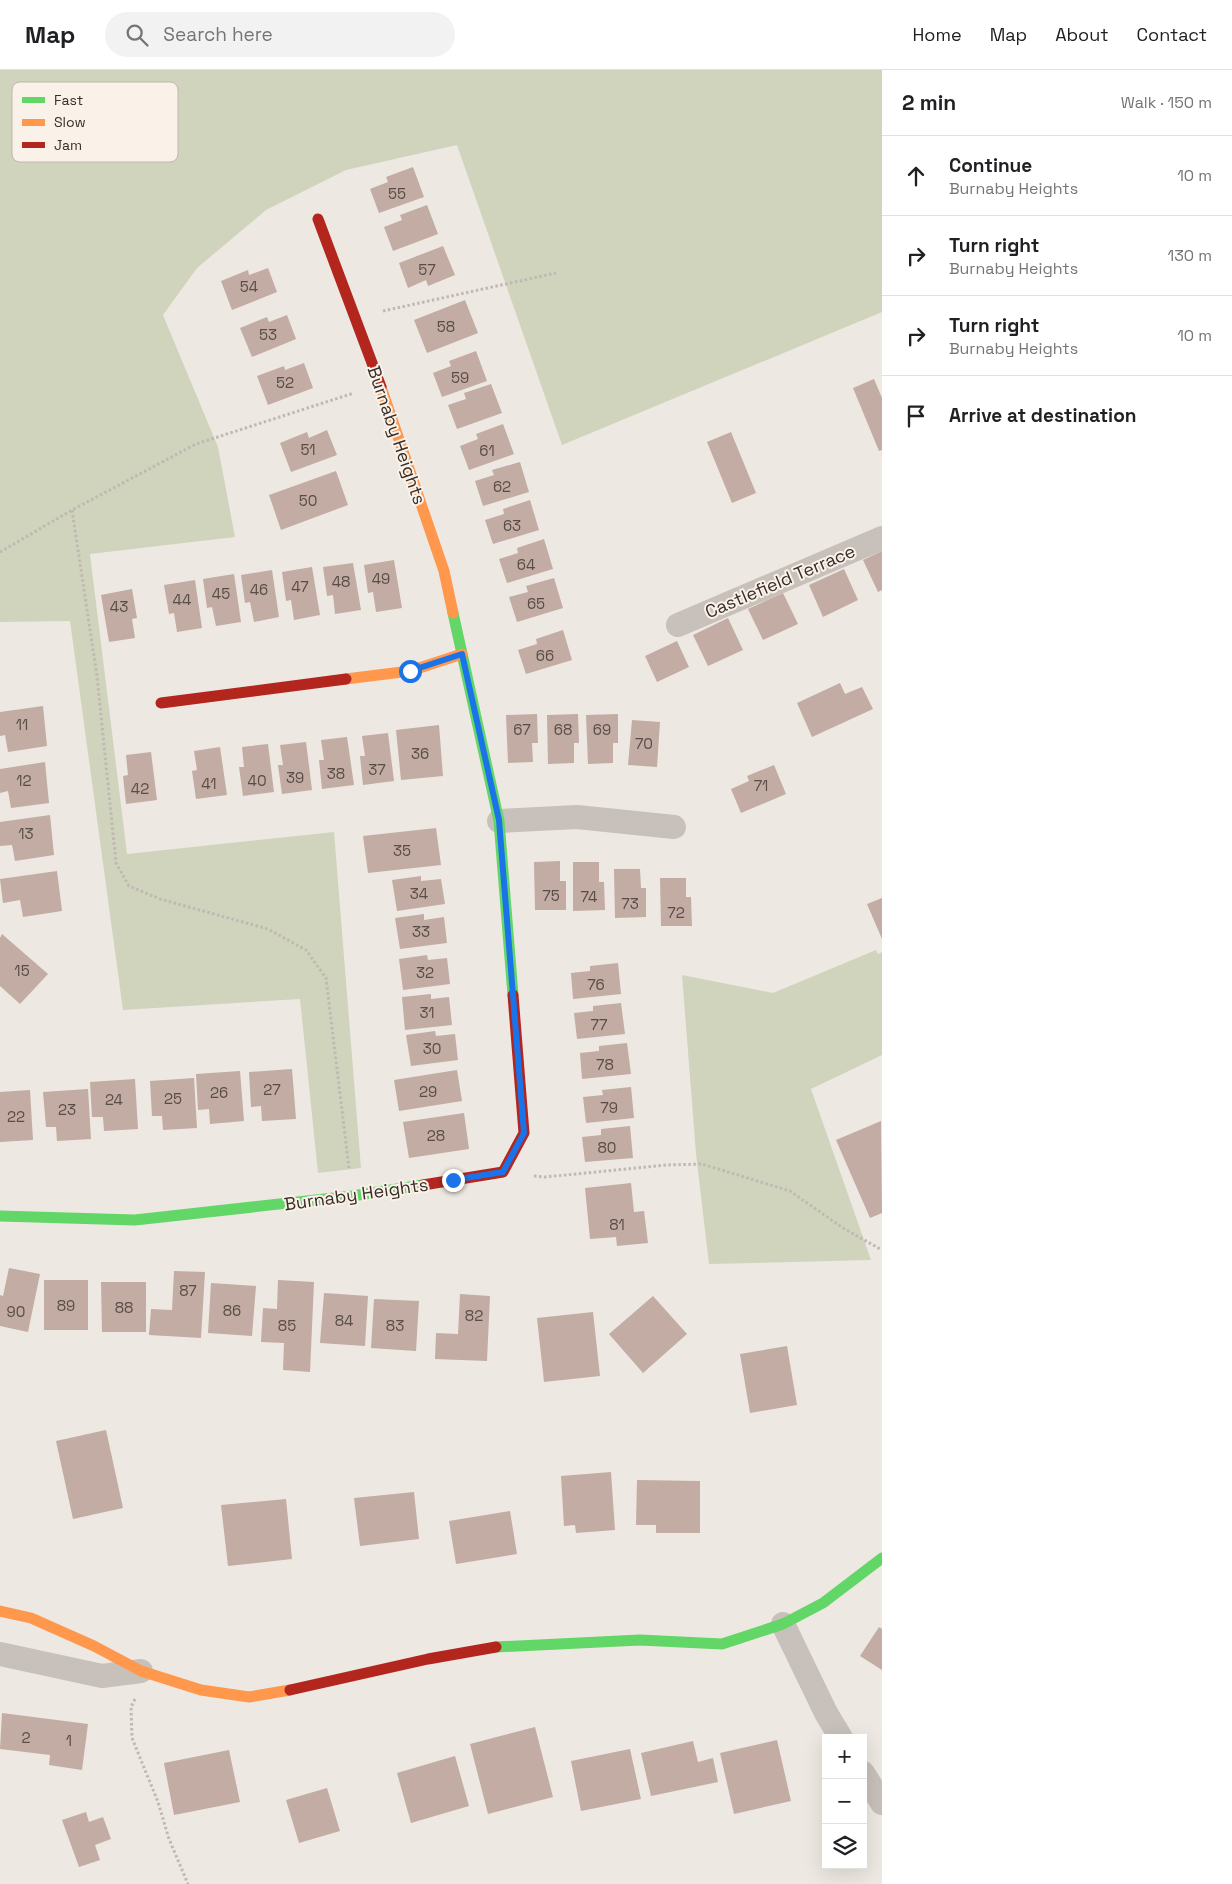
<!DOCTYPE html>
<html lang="en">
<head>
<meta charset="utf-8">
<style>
  body { margin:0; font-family:"Space Grotesk",sans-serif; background:#f2f2f2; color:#202124 }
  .controls { position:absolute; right:15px; bottom:15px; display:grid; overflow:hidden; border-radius:0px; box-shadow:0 5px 20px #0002 }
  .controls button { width:45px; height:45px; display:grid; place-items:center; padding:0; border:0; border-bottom:1px solid #e0e0e0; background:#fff; color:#202124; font:25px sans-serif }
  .stop { position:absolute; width:15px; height:15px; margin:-11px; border:4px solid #1a73e8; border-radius:50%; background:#fff }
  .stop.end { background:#1a73e8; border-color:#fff; box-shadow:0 1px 5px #0008 }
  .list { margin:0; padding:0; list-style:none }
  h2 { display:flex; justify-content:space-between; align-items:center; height:65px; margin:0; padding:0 20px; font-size:21px }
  h2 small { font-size:16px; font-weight:400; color:#757577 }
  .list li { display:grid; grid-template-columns:32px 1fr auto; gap:15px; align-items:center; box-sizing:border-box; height:80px; padding:0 20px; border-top:1px solid #e0e0e0 }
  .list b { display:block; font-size:19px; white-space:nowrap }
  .list p { margin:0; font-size:16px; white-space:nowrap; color:#757577 }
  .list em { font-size:16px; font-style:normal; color:#757577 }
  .icon { flex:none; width:28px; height:28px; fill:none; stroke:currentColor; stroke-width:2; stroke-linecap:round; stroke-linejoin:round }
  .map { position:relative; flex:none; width:882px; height:1814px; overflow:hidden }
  header { display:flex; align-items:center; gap:30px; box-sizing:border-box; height:70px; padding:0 25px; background:#fff; border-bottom:1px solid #e0e0e0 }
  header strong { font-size:24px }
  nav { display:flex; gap:28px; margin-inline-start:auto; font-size:18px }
  .search { width:350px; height:45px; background:#f2f2f2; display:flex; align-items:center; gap:12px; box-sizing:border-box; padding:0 18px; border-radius:28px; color:#757577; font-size:19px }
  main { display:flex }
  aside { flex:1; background:#fff }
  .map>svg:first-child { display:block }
  .green { fill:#d0d4bc }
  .building { fill:#c2aca3 }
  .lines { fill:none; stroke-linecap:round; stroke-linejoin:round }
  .path { stroke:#c0b8b3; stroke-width:3; stroke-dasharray:2.5 2.5; stroke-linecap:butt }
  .street { stroke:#c7c0bb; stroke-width:24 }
  .fast { stroke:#63d668; stroke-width:11 }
  .slow { stroke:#ff974d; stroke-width:11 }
  .jam { stroke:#b3261e; stroke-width:11 }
  .route { stroke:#1a73e8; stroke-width:6 }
  .labels { text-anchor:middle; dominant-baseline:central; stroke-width:4; stroke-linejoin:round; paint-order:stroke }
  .number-label { font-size:15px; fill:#5a4d47 }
  .street-label { font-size:18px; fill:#382d28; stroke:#faf2e9 }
  .key { fill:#faf2e9; stroke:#c0b7af; stroke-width:1 }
  .key-label { font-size:14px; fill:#382d28 }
</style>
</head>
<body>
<header>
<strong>Map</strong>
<div class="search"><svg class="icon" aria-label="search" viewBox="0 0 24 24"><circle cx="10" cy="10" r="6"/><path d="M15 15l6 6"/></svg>Search here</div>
<nav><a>Home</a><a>Map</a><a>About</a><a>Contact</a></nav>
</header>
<main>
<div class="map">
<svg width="882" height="1814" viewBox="0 0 882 1814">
  <rect width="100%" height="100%" fill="#eee8e2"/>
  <!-- green -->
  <path class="green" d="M0 0H882V242L562 375 457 75 346 100 266 140 197 198 163 245 218 377 235 467 90 484 127 784 334 762 361 1098 318 1103 300 929 123 940 70 551 0 552Z
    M876 880 878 884 882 882V985L811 1019 871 1190 709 1194 696 1084 682 905 773 923Z"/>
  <!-- building -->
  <path class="building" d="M413 97 424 127 379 143 370 119 388 112 386 107Z
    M427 135 438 164 393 181 384 157 402 150 400 145Z
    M443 176 455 205 428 216 426 210 408 218 399 193Z
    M268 198 277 222 232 240 221 211 248 200 249 205Z
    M465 230 478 263 427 283 414 250Z
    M287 245 296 269 252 287 240 258 267 247 269 252Z
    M476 281 487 311 442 327 433 303 451 296 449 291Z
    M304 293 313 318 268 335 257 306 284 296 285 300Z
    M874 309 882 328V380L879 381 853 318Z
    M491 314 502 343 457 359 448 335 466 329 464 323Z
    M503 354 514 384 469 400 460 376 478 369 476 364Z
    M327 360 337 385 291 402 280 373 307 362 309 368Z
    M731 362 756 423 732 433 707 372Z
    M520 392 529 422 483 436 475 411 494 405 492 400Z
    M336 401 348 435 281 460 269 425Z
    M530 430 539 460 493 474 485 450 504 444 503 439Z
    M544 469 553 499 507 513 499 489 518 483 517 478Z
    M882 481V520L878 522 863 490Z
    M394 490 402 538 376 542 373 522 368 523 364 495Z
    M353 493 361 540 335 544 333 525 327 526 323 497Z
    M312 497 320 545 294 550 291 530 286 531 282 502Z
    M844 499 858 530 823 547 809 515Z
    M272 500 279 547 254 552 250 532 245 533 241 505Z
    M234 504 241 552 216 556 212 537 207 538 203 509Z
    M554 508 563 538 517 552 509 527 528 522 526 516Z
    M195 510 202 558 177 562 174 543 169 544 164 515Z
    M132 519 137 548 132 549 135 568 109 572 101 525Z
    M783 523 798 554 763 570 748 539Z
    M728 548 743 580 708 596 693 565Z
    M563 560 572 590 526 604 518 580 537 574 536 569Z
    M677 571 689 597 657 612 645 586Z
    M840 613 845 624 862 617 873 639 812 667 797 633Z
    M43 636 47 676 8 682 5 665 0 666V642Z
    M537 644 538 673H532L533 692 508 693 506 645Z
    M578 644 579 673H574V693L548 694 547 645Z
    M618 644V673H613V693L588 694 586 645Z
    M632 650 660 652 657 697 628 695Z
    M439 655 443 706 401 710 396 660Z
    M388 663 394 711 363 715 360 686H365L362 666Z
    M347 667 354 715 322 719 319 690H324L321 670Z
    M306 672 312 720 282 724 278 695H283L280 675Z
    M268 674 274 722 243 726 239 697H244L242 677Z
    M220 677 227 725 196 729 192 701 197 700 194 681Z
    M151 682 157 730 126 734 123 706 128 705 126 685Z
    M45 692 49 733 11 738 8 721 0 723V699Z
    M774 695 786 724 741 743 731 719 749 711 747 706Z
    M50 745 54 785 15 791 12 775 0 776V752Z
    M436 758 441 795 368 803 363 766Z
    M560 791V811H566V840H535L534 792Z
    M573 792H599V812H604L605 840 573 841Z
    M614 799H640L641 818H646V847L615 848Z
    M57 801 62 841 23 847 20 830 3 833 0 809Z
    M421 806V811L441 809 445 834 397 841 392 810Z
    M660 808H686V827H691L692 856H661Z
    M882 828V869L867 834Z
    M424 844V850L444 847 447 873 400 879 395 848Z
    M2 864 48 904 20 934 0 916V868Z
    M427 885 428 890 447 888 450 914 403 920 399 889Z
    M618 893 621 924 573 929 571 903 590 901V896Z
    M431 924V929L449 927 452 955 405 960 402 927Z
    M621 933 625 964 577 969 574 943 593 941V936Z
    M435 961 436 966 455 964 458 990 411 996 406 965Z
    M627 973 631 1004 582 1009 580 983 599 981V976Z
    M292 999 296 1049 262 1051 261 1036 251 1037 249 1002Z
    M457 1000 462 1031 399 1041 394 1010Z
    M240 1001 244 1051 210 1054 209 1039 198 1040 196 1004Z
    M194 1008 197 1058 163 1060 162 1046H152L150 1011Z
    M135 1009 138 1059 104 1061 103 1047H92L90 1012Z
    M631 1017 634 1048 586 1053 583 1027 603 1025 602 1020Z
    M88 1019 91 1069 57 1071 56 1057H46L43 1022Z
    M30 1020 33 1070 0 1072V1022Z
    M464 1043 469 1079 409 1088 403 1052Z
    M881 1051 882 1143 870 1148 836 1070Z
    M630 1056 633 1088 585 1092 582 1067 601 1065V1059Z
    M631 1113 634 1142 644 1141 648 1173 617 1176 616 1167 590 1169 585 1118Z
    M9 1198 40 1204 28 1262 0 1256V1225L3 1226Z
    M174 1201 205 1202 201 1268 149 1265 151 1239 172 1240Z
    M44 1210H88V1260H44Z
    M278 1210 314 1212 310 1302 283 1300 284 1273 261 1272 263 1238 277 1239Z
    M101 1212H146V1262H102Z
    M211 1213 256 1216 252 1266 208 1263Z
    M324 1223 368 1226 365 1276 320 1273Z
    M460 1224 490 1226 487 1291 435 1289 436 1263 458 1264Z
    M653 1226 687 1264 643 1303 609 1264Z
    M374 1229 419 1231 416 1281 371 1278Z
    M593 1242 600 1306 544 1312 537 1248Z
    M787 1276 797 1335 750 1343 740 1284Z
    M106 1360 123 1438 73 1449 56 1371Z
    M611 1402 615 1460 576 1463 575 1455 564 1456 561 1406Z
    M637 1410 700 1411V1463H656V1455H636Z
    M414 1422 419 1469 360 1476 354 1428Z
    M286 1429 292 1489 228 1496 221 1435Z
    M510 1441 517 1484 456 1494 449 1451Z
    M879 1557 882 1559V1600L860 1586Z
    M2 1643 88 1654 82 1700 49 1695 50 1685 0 1679Z
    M535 1657 553 1727 488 1744 470 1674Z
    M777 1670 791 1731 734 1744 720 1683Z
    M693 1671 698 1692 713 1688 718 1712 651 1726 641 1683Z
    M630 1679 641 1729 581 1741 571 1691Z
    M229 1680 240 1732 174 1745 164 1693Z
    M455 1686 469 1736 411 1753 397 1703Z
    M327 1718 340 1761 299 1773 286 1730Z
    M86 1742 89 1752 103 1747 111 1769 95 1775 100 1790 79 1797 62 1750Z"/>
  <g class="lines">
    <!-- path -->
    <path class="path" d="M383 241 556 203
      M72 440 97 606 116 793 129 816 160 829 268 859 306 880 326 908 349 1098
      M0 482 72 440 196 374 354 323
      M534 1106 545 1107 666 1095 702 1094 790 1121 843 1158 882 1180
      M135 1629 131 1637 132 1668 158 1732 169 1769 188 1814"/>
    <!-- street -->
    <path class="street" d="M678 555 882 468
      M499 751 577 747 674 757
      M783 1554 826 1643 841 1668
      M0 1584 102 1606 141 1601
      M863 1703 882 1733"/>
    <!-- fast -->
    <path class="fast" d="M453 543 499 751 513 925
      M0 1146 135 1150 352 1126 423 1115
      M496 1577 640 1570 722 1574 783 1554 823 1533 882 1488"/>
    <!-- slow -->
    <path class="slow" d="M381 317 444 501 453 543
      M346 609 410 601 462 584
      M0 1541 31 1548 94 1576 141 1601 201 1620 249 1627 290 1620"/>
    <!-- jam -->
    <path class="jam" d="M318 149 381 317
      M161 633 346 609
      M423 1115 503 1102 524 1063 513 925
      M290 1620 428 1589 496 1577"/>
  </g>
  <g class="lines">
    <!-- route -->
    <path class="route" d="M410 601 462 584 499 750 524 1063 503 1102 453 1110"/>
  </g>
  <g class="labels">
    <!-- number labels -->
    <g class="number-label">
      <text x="397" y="123">55</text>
      <text x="427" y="199">57</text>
      <text x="249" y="216">54</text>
      <text x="446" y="256">58</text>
      <text x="268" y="264">53</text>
      <text x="460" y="307">59</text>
      <text x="285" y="312">52</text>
      <text x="308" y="379">51</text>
      <text x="487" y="380">61</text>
      <text x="502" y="416">62</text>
      <text x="308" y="430">50</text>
      <text x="512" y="455">63</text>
      <text x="526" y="494">64</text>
      <text x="381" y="508">49</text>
      <text x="341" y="511">48</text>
      <text x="300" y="516">47</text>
      <text x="259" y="519">46</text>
      <text x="221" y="523">45</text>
      <text x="182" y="529">44</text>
      <text x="536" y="533">65</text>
      <text x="119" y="536">43</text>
      <text x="545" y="585">66</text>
      <text x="22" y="654">11</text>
      <text x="522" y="659">67</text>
      <text x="563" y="659">68</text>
      <text x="602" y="659">69</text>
      <text x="644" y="673">70</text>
      <text x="420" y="683">36</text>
      <text x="377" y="699">37</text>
      <text x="336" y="703">38</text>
      <text x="295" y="707">39</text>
      <text x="24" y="710">12</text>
      <text x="257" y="710">40</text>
      <text x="209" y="713">41</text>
      <text x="761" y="715">71</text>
      <text x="140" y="718">42</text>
      <text x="26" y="763">13</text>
      <text x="402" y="780">35</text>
      <text x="419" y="823">34</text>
      <text x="551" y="825">75</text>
      <text x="589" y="826">74</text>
      <text x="630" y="833">73</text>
      <text x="676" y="842">72</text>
      <text x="421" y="861">33</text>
      <text x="22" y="900">15</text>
      <text x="425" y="902">32</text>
      <text x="596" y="914">76</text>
      <text x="427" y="942">31</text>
      <text x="599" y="954">77</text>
      <text x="432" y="978">30</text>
      <text x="605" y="994">78</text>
      <text x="272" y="1019">27</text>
      <text x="428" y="1021">29</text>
      <text x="219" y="1022">26</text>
      <text x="173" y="1028">25</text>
      <text x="114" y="1029">24</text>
      <text x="609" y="1037">79</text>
      <text x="67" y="1039">23</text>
      <text x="16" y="1046">22</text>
      <text x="436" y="1065">28</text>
      <text x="607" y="1077">80</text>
      <text x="617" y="1154">81</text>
      <text x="188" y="1220">87</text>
      <text x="66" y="1235">89</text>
      <text x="124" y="1237">88</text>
      <text x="232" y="1240">86</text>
      <text x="16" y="1241">90</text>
      <text x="474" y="1245">82</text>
      <text x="344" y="1250">84</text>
      <text x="287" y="1255">85</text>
      <text x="395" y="1255">83</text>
      <text x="26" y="1667">2</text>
      <text x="69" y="1670">1</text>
    </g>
    <!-- street labels -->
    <g class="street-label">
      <text transform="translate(397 365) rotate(71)">Burnaby Heights</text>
      <text transform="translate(780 511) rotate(-23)">Castlefield Terrace</text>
      <text transform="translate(356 1124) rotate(-8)">Burnaby Heights</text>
    </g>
  </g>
  <!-- legend -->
  <rect x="12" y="12" width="166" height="80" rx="8" class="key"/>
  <rect x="22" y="27" width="23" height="6" fill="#63d668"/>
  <rect x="22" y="49" width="23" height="7" fill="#ff974d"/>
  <rect x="22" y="72" width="23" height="6" fill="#b3261e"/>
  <g class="key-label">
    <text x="54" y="35">Fast</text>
    <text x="54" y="57">Slow</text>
    <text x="54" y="80">Jam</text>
  </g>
</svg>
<div class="controls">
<button>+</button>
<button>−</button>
<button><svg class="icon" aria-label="layers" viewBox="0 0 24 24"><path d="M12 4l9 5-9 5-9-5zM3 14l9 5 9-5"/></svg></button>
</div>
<div class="stop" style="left:410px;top:601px"></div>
<div class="stop end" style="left:453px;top:1110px"></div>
</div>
<aside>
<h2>2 min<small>Walk · 150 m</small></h2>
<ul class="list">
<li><svg class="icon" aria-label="ahead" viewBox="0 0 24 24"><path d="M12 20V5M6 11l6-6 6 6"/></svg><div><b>Continue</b><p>Burnaby Heights</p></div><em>10 m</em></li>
<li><svg class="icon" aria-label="right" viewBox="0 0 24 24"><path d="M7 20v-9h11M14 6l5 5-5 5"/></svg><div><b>Turn right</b><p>Burnaby Heights</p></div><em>130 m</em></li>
<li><svg class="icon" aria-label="right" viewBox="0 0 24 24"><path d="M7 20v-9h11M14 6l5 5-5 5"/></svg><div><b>Turn right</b><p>Burnaby Heights</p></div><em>10 m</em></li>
<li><svg class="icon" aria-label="arrive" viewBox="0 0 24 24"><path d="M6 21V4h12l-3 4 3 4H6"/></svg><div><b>Arrive at destination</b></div></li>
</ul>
</aside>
</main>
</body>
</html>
